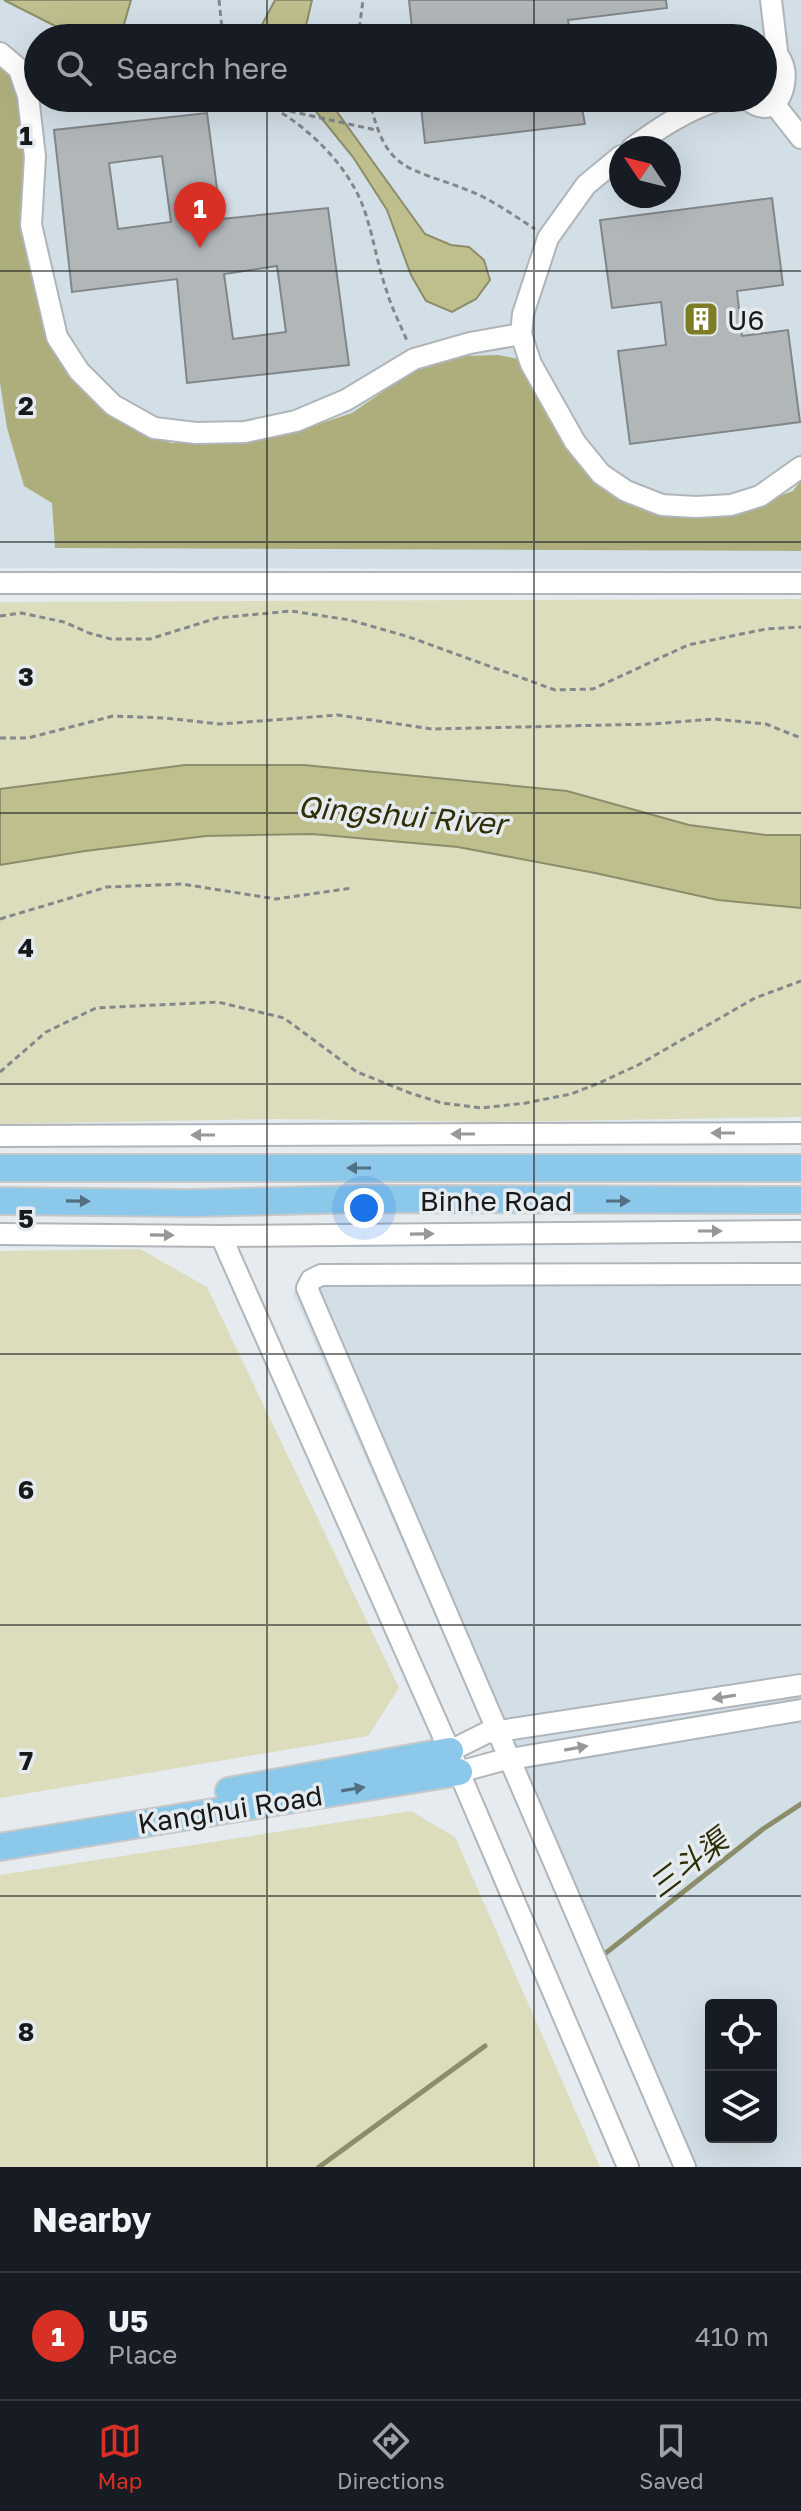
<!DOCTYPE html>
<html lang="en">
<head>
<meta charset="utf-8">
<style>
  body { margin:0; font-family:"Golos Text","Noto Sans SC",sans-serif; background:#242831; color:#f1f3f6 }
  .controls { position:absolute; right:24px; bottom:24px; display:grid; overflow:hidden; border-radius:8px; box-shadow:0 8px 32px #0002 }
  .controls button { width:72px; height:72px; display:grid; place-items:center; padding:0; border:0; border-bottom:2px solid #363941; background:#171b24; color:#f1f3f6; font:40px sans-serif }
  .compass { position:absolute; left:609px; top:136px; width:72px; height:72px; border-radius:50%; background:#171b24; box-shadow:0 8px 32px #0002; rotate:305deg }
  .you { position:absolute; left:364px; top:1208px; width:28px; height:28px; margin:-20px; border:6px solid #fff; border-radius:50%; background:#1a73e8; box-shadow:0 0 0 12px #1a73e833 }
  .badge { display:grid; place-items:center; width:52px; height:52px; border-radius:50%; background:#d93025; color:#fff; font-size:26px; font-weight:700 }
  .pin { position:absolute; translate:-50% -66px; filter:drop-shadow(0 2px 4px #0008) }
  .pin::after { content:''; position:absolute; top:42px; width:28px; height:24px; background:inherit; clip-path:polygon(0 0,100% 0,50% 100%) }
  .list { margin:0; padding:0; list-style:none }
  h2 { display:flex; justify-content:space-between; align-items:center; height:104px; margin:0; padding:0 32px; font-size:34px }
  h2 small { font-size:26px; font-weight:400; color:#9ea1a6 }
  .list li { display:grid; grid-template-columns:52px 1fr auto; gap:24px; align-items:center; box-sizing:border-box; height:128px; padding:0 32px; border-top:2px solid #363941 }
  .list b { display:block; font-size:30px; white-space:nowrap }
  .list p { margin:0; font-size:26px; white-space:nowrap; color:#9ea1a6 }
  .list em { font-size:26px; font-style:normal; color:#9ea1a6 }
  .icon { flex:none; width:44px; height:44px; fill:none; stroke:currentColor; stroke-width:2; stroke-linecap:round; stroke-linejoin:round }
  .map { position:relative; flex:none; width:801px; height:2167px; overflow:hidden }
  .search { position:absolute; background:#171b24; box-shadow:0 8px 32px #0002; left:24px; right:24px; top:24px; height:88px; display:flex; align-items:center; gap:20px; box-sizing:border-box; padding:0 28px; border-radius:44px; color:#9ea1a6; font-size:30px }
  .sheet { height:232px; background:#171b24 }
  nav { display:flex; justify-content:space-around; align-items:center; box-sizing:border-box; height:112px; border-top:2px solid #363941; background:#171b24; font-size:22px; color:#9ea1a6 }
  nav a { display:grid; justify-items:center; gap:4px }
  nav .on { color:#d93025 }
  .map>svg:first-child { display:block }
  .built { fill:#d3dfe7; fill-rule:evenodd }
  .green { fill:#dcddbc }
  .forest { fill:#adae7c }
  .water { fill:#bebf8c; stroke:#8c8d6a; stroke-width:2 }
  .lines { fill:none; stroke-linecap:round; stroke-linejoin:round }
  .stream { stroke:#8c8d6a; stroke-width:5 }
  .building { fill:#b1b6b9; stroke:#828689; stroke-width:2; fill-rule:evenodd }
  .minor-casing { stroke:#b0b5b9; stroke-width:24 }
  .major-casing { stroke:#c8c8c8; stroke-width:30 }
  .path { stroke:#85888b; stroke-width:3; stroke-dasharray:6 4; stroke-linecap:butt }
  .minor { stroke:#fff; stroke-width:20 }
  .major { stroke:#8cc8ea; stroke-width:26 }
  .oneway { fill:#979898 }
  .oneway2 { fill:#527082 }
  .grid { fill:none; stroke:#18191b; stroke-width:2; stroke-opacity:0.55 }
  .labels { text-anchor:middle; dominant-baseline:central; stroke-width:7; stroke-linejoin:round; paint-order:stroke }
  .poi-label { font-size:28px; fill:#18191b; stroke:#e6ebef; text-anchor:start }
  .street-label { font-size:28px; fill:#18191b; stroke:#e6ebef }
  .water-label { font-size:30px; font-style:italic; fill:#2f2f05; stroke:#e6ebef }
  .grid-label { font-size:26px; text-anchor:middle; font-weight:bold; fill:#18191b; stroke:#e6ebef; stroke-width:7; stroke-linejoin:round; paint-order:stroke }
</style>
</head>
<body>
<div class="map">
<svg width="801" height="2167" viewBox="0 0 801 2167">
  <rect width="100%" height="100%" fill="#e6ebef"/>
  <!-- built -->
  <path class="built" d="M0 0H801V569L0 568ZM38 38H763V98H38ZM621 148H669V196H621Z
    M801 1268V2167H677L293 1293 306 1269ZM711 2005H771V2137H711Z"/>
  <!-- green -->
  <path class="green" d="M801 599V1117L491 1122 276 1119 0 1124V602Z
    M140 1249 207 1287 399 1688 368 1736 0 1798V1251Z
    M411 1811 455 1837 600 2167H0V1875Z"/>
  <!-- forest -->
  <path class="forest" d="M0 59 15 72 52 344 139 431 171 443H215L283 436 352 413 414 370 463 356 498 355 519 359 600 484 741 510 793 491 801 480V551L55 548 52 503 24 486 7 428 0 383Z"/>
  <!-- water -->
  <path class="water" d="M4 0H131L122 31 63 30Z
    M275 0H312L305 30 306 38H255Z
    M305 98H327L425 234 451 245 469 247 484 260 490 280 476 299 452 312 426 301 411 275 387 210 353 157Z
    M185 765H304L567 791 689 825 766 835H801V908L718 900 595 873 458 847 312 834 206 836 85 851 0 865V789Z"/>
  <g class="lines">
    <!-- stream -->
    <path class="stream" d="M602 1956 763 1829 801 1804
      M319 2167 485 2046"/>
  </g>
  <!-- building -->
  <path class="building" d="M409 0H666L667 8 568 20 571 38H516L515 29 443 38H413Z
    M420 98H580L585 124 425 143Z
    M207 113 221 219 328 208 349 365 187 383 177 279 72 292 54 130ZM162 156 171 222 118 229 109 163ZM277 266 286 332 233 339 224 274Z
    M772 198 783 285 737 291 742 336 788 330 800 422 630 444 618 351 666 345 661 302 612 308 600 220Z"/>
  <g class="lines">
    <defs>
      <path id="minor" d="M771 0 777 51
        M0 53 19 69 28 96 35 157 31 225 57 337 79 371 113 405 154 428 196 433 245 432 296 421 346 400 414 359 470 343 521 334
        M746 98C785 134 801 50 763 49
        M775 105 801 138
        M632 148C660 127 692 106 726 98
        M621 156 586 185 548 238 523 314 521 334 531 364 575 442 601 474 626 491 662 505 696 507 731 505 760 496 801 467
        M0 583H801
        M0 1136 801 1133
        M0 1234 221 1236 801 1231
        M221 1236 459 1772 628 2167
        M450 1751 486 1733 801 1685
        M459 1772 499 1761 801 1710
        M685 2167 307 1288 311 1280 321 1275 801 1274"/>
      <path id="major" d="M0 1168H801
        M0 1201 191 1203 362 1199 801 1200
        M229 1791 450 1751
        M0 1847 459 1772"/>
    </defs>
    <!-- minor casing -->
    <use href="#minor" class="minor-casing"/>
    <!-- major casing -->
    <use href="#major" class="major-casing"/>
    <!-- path -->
    <path class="path" d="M219 0 223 38
      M358 38 363 0
      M53 98 79 100 103 98
      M256 98C302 121 350 163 366 215 374 240 378 267 387 292 392 309 401 326 408 343
      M369 98C386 174 407 166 470 191 493 200 514 216 535 229
      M280 109 376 130
      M0 616 21 613 64 622 89 633 111 639H150L217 618 291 611 350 620 409 637 555 690 593 689 688 645 766 629 801 627
      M0 738H28L113 716 165 718 219 724 338 715 432 729 652 724 714 719 766 724 801 738
      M0 919 107 887 182 884 276 899 352 888
      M0 1072 46 1032 96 1008 218 1002 284 1018 357 1072 410 1093 442 1103 481 1108 526 1103 571 1094 599 1083 638 1065 755 998 801 981"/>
    <!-- minor -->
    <use href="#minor" class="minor"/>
    <!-- major -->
    <use href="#major" class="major"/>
  </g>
  <!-- one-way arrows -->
  <defs><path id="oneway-solid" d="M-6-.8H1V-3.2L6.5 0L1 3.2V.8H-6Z" transform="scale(2)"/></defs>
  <g class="oneway">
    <use href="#oneway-solid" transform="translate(723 1133) rotate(180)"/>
    <use href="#oneway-solid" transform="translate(463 1134) rotate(180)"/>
    <use href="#oneway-solid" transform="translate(203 1135) rotate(180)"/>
    <use href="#oneway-solid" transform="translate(710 1231)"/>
    <use href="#oneway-solid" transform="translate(422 1234) rotate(-1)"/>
    <use href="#oneway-solid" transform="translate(162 1235) rotate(1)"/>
    <use href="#oneway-solid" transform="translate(724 1697) rotate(171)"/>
    <use href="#oneway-solid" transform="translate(576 1748) rotate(-10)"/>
  </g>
  <g class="oneway2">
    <use href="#oneway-solid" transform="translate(359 1168) rotate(180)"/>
    <use href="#oneway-solid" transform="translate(78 1201) rotate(1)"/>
    <use href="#oneway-solid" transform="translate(618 1201)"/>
    <use href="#oneway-solid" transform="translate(353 1789) rotate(-9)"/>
  </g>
  <!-- grid -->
  <path class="grid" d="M267 0V38M534 0V38M267 98V2167M534 98V2167M0 271H801M0 542H801M0 813H801M0 1084H801M0 1354H801M0 1625H801M0 1896H801"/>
  <!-- icons -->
  <defs>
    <symbol id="building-square" viewBox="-11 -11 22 22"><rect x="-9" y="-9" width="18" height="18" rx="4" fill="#7d7d25" stroke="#e6ebef"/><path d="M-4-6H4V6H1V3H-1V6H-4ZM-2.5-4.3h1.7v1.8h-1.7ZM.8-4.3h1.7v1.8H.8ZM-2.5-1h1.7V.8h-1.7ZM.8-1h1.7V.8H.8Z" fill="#fff"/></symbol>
  </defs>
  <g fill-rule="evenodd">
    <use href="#building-square" x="681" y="299" width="40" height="40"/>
  </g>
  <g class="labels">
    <!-- poi labels -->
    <g class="poi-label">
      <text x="727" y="319">U6</text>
    </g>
    <!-- street labels -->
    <g class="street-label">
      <text x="496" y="1200">Binhe Road</text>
      <text transform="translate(230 1809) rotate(-9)">Kanghui Road</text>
    </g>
    <!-- water labels -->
    <g class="water-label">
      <text transform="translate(402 815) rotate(5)">Qingshui River</text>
      <text transform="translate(688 1863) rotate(-37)">三斗渠</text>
    </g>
  </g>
  <g class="grid-label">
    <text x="26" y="145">1</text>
    <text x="26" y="415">2</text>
    <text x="26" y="686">3</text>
    <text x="26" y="957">4</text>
    <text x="26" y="1228">5</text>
    <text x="26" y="1499">6</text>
    <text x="26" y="1770">7</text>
    <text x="26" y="2041">8</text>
  </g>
</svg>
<div class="controls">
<button><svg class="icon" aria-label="locate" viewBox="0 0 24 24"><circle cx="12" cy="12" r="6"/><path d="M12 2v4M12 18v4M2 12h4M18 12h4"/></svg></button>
<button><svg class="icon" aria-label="layers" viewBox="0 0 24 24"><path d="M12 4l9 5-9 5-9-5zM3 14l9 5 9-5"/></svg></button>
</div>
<svg class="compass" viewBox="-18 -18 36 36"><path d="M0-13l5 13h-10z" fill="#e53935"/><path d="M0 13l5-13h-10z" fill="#9ea1a6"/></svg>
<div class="you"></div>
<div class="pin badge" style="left:200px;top:248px">1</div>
<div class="search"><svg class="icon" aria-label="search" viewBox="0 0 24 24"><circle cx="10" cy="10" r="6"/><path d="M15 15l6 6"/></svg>Search here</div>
</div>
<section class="sheet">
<h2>Nearby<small></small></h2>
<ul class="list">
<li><span class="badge">1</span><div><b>U5</b><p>Place</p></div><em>410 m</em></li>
</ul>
</section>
<nav>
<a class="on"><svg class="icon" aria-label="map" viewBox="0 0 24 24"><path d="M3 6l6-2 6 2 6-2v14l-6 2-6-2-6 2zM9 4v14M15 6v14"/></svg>Map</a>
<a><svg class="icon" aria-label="directions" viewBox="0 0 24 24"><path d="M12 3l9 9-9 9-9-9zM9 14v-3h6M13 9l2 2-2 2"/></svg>Directions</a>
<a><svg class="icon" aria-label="saved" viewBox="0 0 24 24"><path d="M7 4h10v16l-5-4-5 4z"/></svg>Saved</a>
</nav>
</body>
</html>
